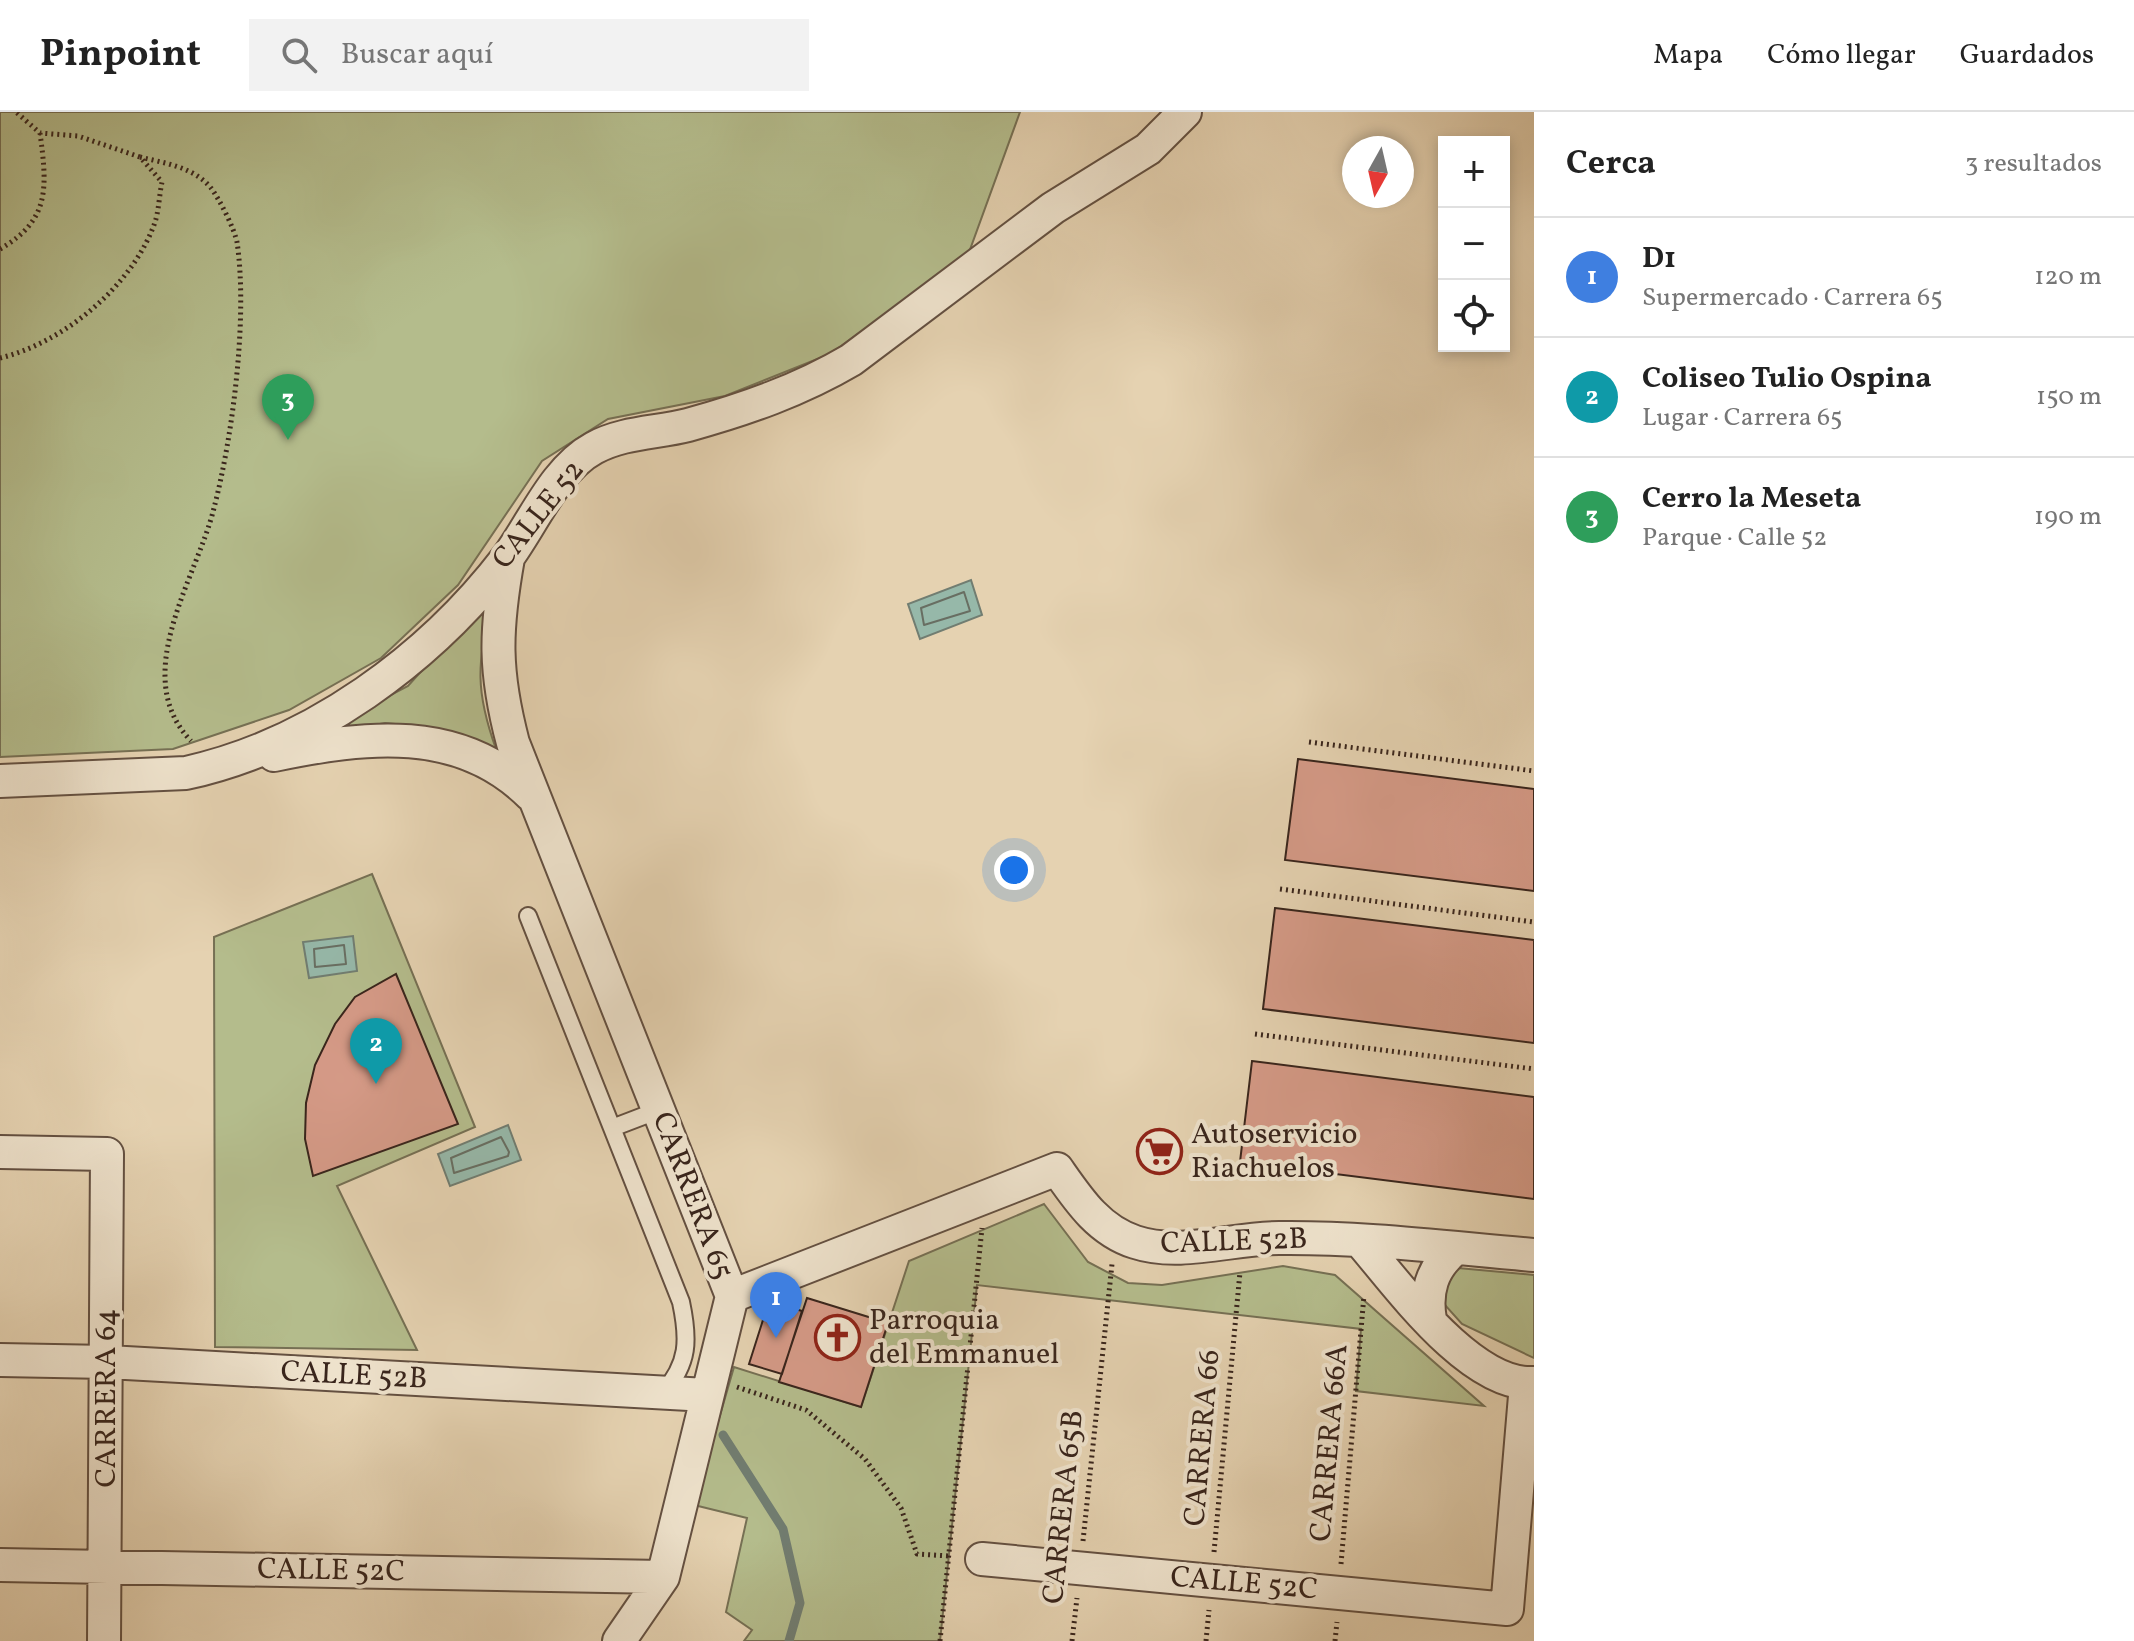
<!DOCTYPE html>
<html lang="es">
<head>
<meta charset="utf-8">
<style>
  body { margin:0; font-family:Vollkorn,serif; background:#f2f2f2; color:#222 }
  .controls { position:absolute; right:24px; top:24px; display:grid; overflow:hidden; border-radius:0px; box-shadow:0 4px 12px #0003 }
  .controls button { width:72px; height:72px; display:grid; place-items:center; padding:0; border:0; border-bottom:2px solid #e0e0e0; background:#fff; color:#222; font:40px sans-serif }
  .compass { position:absolute; left:1342px; top:24px; width:72px; height:72px; border-radius:50%; background:#fff; box-shadow:0 4px 12px #0003; rotate:188deg }
  .you { position:absolute; left:1014px; top:758px; width:28px; height:28px; margin:-20px; border:6px solid #fff; border-radius:50%; background:#1a73e8; box-shadow:0 0 0 12px #1a73e833 }
  .badge { display:grid; place-items:center; width:52px; height:52px; border-radius:50%; background:#8f2418; color:#fff; font-size:26px; font-weight:700 }
  .pin { position:absolute; translate:-50% -66px; filter:drop-shadow(0 2px 4px #0008) }
  .pin::after { content:''; position:absolute; top:42px; width:28px; height:24px; background:inherit; clip-path:polygon(0 0,100% 0,50% 100%) }
  .list { margin:0; padding:0; list-style:none }
  h2 { display:flex; justify-content:space-between; align-items:center; height:104px; margin:0; padding:0 32px; font-size:34px }
  h2 small { font-size:26px; font-weight:400; color:#767676 }
  .list li { display:grid; grid-template-columns:52px 1fr auto; gap:24px; align-items:center; box-sizing:border-box; height:120px; padding:0 32px; border-top:2px solid #e0e0e0 }
  .list b { display:block; font-size:30px; white-space:nowrap }
  .list p { margin:0; font-size:26px; white-space:nowrap; color:#767676 }
  .list em { font-size:26px; font-style:normal; color:#767676 }
  .icon { flex:none; width:44px; height:44px; fill:none; stroke:currentColor; stroke-width:2; stroke-linecap:round; stroke-linejoin:round }
  .map { position:relative; flex:none; width:1534px; height:1529px; overflow:hidden }
  header { display:flex; align-items:center; gap:48px; box-sizing:border-box; height:112px; padding:0 40px; background:#fff; border-bottom:2px solid #e0e0e0 }
  header strong { font-size:38px }
  nav { display:flex; gap:44px; margin-inline-start:auto; font-size:28px }
  .search { width:560px; height:72px; background:#f2f2f2; display:flex; align-items:center; gap:20px; box-sizing:border-box; padding:0 28px; border-radius:0px; color:#767676; font-size:30px }
  main { display:flex }
  aside { flex:1; background:#fff }
  .map>svg:first-child { display:block }
  .green { fill:#b4bc8c; stroke:#767054; stroke-width:2 }
  .water { fill:#96b8a9; stroke:#717d71; stroke-width:2 }
  .lines { fill:none; stroke-linecap:round; stroke-linejoin:round }
  .shore { stroke:#686e62; stroke-width:2 }
  .stream { stroke:#717d71; stroke-width:9 }
  .building { fill:#d59a87; stroke:#39251c; stroke-width:2 }
  .service-casing { stroke:#645041; stroke-width:20 }
  .minor-casing { stroke:#645041; stroke-width:36 }
  .path { stroke:#39251c; stroke-width:5; stroke-dasharray:2 4; stroke-linecap:butt }
  .service { stroke:#eee2cc; stroke-width:16 }
  .minor { stroke:#eee2cc; stroke-width:32 }
  .labels { text-anchor:middle; dominant-baseline:central; stroke-width:8; stroke-linejoin:round; paint-order:stroke }
  .street-label { font-size:30px; fill:#39251c; stroke:#eee2cc }
  .poi-label { font-size:30px; fill:#39251c; stroke:#eee2cc; text-anchor:start }
</style>
</head>
<body>
<header>
<strong>Pinpoint</strong>
<div class="search"><svg class="icon" aria-label="search" viewBox="0 0 24 24"><circle cx="10" cy="10" r="6"/><path d="M15 15l6 6"/></svg>Buscar aquí</div>
<nav><a>Mapa</a><a>Cómo llegar</a><a>Guardados</a></nav>
</header>
<main>
<div class="map">
<svg width="1534" height="1529" viewBox="0 0 1534 1529">
  <rect width="100%" height="100%" fill="#e5d2b1"/>
  <filter id="stains"><feTurbulence type="fractalNoise" baseFrequency=".0025" numOctaves="4"/><feColorMatrix values="0 0 0 0 .2 0 0 0 0 .09 0 0 0 0 .02 0 0 0 .5 -.17"/></filter>
  <radialGradient id="worn" r=".72"><stop offset=".6" stop-color="#630" stop-opacity="0"/><stop offset="1" stop-color="#630" stop-opacity=".3"/></radialGradient>
  <!-- green -->
  <path class="green" d="M0 0H1020L968 143 830 242 725 284 608 307 542 349 458 473 381 546 289 598 173 637 0 645Z
    M492 481C480 548 472 570 496 637L426 615 385 611 311 625 408 574Z
    M372 762 475 1015 337 1074 417 1238 215 1235 214 825Z
    M1044 1092 1088 1150 1128 1171 1162 1173 1283 1154 1335 1163 1484 1294 1356 1279 1361 1217 977 1173 940 1529H744L752 1518 726 1500 747 1406 694 1393 734 1255 861 1295 909 1149Z
    M1458 1156 1534 1163V1246L1462 1212 1444 1192 1446 1171Z"/>
  <!-- water -->
  <path class="water" d="M971 468 982 503 920 527 908 492Z
    M353 824 357 859 309 866 303 830Z
    M508 1013 521 1048 450 1074 438 1042Z"/>
  <g class="lines">
    <!-- shore -->
    <path class="shore" d="M964 480 970 499 924 513 921 496Z
      M344 833 346 852 315 855 314 837Z
      M501 1025 509 1040 508 1044 454 1061 451 1046Z"/>
    <!-- stream -->
    <path class="stream" d="M723 1323 783 1417 800 1491 789 1529"/>
  </g>
  <!-- building -->
  <path class="building" d="M1298 647 1534 677V779L1285 748Z
    M1275 796 1534 828V931L1263 897Z
    M396 862 458 1012 313 1064 305 1027 306 991 315 953 335 912 355 885Z
    M1252 949 1534 985V1087L1240 1050Z
    M807 1186 888 1211 861 1295 779 1270Z
    M769 1189 802 1199 782 1262 749 1252Z"/>
  <g class="lines">
    <defs>
      <path id="service" d="M528 804 681 1190C689 1228 689 1251 663 1281
        M612 1016 659 998"/>
      <path id="minor" d="M508 446C495 519 494 559 513 631L732 1184 663 1465 619 1529
        M274 643C365 624 460 612 531 683
        M0 669 186 661C313 633 430 547 508 445 533 411 555 357 594 336 623 320 657 321 688 313 746 297 800 278 851 248L1053 96 1148 37 1185 0
        M0 1040 107 1042 104 1529
        M1361 1130C1398 1173 1471 1275 1534 1271
        M732 1184 1057 1057C1078 1087 1098 1118 1135 1130 1180 1145 1233 1126 1279 1126 1364 1125 1450 1136 1534 1143
        M1430 1208C1425 1179 1432 1156 1455 1137
        M0 1248 108 1250 707 1283
        M982 1447 1507 1497 1526 1272
        M0 1453 663 1465"/>
    </defs>
    <!-- service casing -->
    <use href="#service" class="service-casing"/>
    <!-- minor casing -->
    <use href="#minor" class="minor-casing"/>
    <!-- path -->
    <path class="path" d="M140 45C164 51 194 55 211 76 220 88 234 116 237 130 248 204 233 323 214 396 197 466 128 563 191 629
      M0 137C51 108 47 74 40 21
      M0 246C63 231 131 175 154 113 159 100 159 84 162 70L140 45 78 24 40 21 16 0
      M1309 630 1534 659
      M1280 777 1534 810
      M1255 922 1534 957
      M737 1275 806 1298 865 1347 901 1396 917 1442 949 1444
      M1083 1429 1112 1152
      M1214 1440 1240 1160
      M1341 1452 1364 1183
      M940 1529 982 1116
      M1072 1529 1077 1486
      M1206 1529 1209 1498
      M1335 1529 1337 1510"/>
    <!-- service -->
    <use href="#service" class="service"/>
    <!-- minor -->
    <use href="#minor" class="minor"/>
  </g>
  <!-- icons -->
  <defs>
    <symbol id="supermarket-ring" viewBox="-11 -11 22 22"><circle r="9.5" fill="#eee2cc" stroke="#8f2418" stroke-width="1.5"/><path d="M-6-5.5h2.5l.6 2H6L4.5 2H-2.5L-4.4-4H-6ZM-1.5 3.2a1.3 1.3 0 1 0 .1 0ZM3 3.2a1.3 1.3 0 1 0 .1 0Z" fill="#8f2418"/></symbol>
    <symbol id="church-ring" viewBox="-11 -11 22 22"><circle r="9.5" fill="#eee2cc" stroke="#8f2418" stroke-width="1.5"/><path d="M-1.2-6h2.4v3.5h3.3v2.4h-3.3V6h-2.4V-.1h-3.3v-2.4h3.3Z" fill="#8f2418"/></symbol>
  </defs>
  <g fill-rule="evenodd">
    <use href="#supermarket-ring" x="1134" y="1014" width="51" height="51"/>
    <use href="#church-ring" x="812" y="1200" width="51" height="51"/>
  </g>
  <g class="labels">
    <!-- street labels -->
    <g class="street-label">
      <text transform="translate(539 403) rotate(-52)">CALLE 52</text>
      <text transform="translate(692 1084) rotate(69)">CARRERA 65</text>
      <text transform="translate(1234 1130) rotate(-2)">CALLE 52B</text>
      <text transform="translate(354 1264) rotate(3)">CALLE 52B</text>
      <text transform="translate(107 1286) rotate(-90)">CARRERA 64</text>
      <text transform="translate(1203 1326) rotate(-85)">CARRERA 66</text>
      <text transform="translate(1330 1331) rotate(-85)">CARRERA 66A</text>
      <text transform="translate(1064 1395) rotate(-84)">CARRERA 65B</text>
      <text transform="translate(331 1459) rotate(1)">CALLE 52C</text>
      <text transform="translate(1244 1472) rotate(5)">CALLE 52C</text>
    </g>
    <!-- poi labels -->
    <g class="poi-label">
      <text x="1191" y="1023">Autoservicio<tspan x="1191" dy="34">Riachuelos</tspan></text>
      <text x="869" y="1209">Parroquia<tspan x="869" dy="34">del Emmanuel</tspan></text>
    </g>
  </g>
  <rect width="100%" height="100%" filter="url(#stains)"/>
  <rect width="100%" height="100%" fill="url(#worn)"/>
</svg>
<div class="controls">
<button>+</button>
<button>−</button>
<button><svg class="icon" aria-label="locate" viewBox="0 0 24 24"><circle cx="12" cy="12" r="6"/><path d="M12 2v4M12 18v4M2 12h4M18 12h4"/></svg></button>
</div>
<svg class="compass" viewBox="-18 -18 36 36"><path d="M0-13l5 13h-10z" fill="#e53935"/><path d="M0 13l5-13h-10z" fill="#767676"/></svg>
<div class="you"></div>
<div class="pin badge" style="left:776px;top:1226px;background:#3f7fe0">1</div>
<div class="pin badge" style="left:376px;top:972px;background:#0f9aa8">2</div>
<div class="pin badge" style="left:288px;top:328px;background:#2e9e5b">3</div>
</div>
<aside>
<h2>Cerca<small>3 resultados</small></h2>
<ul class="list">
<li><span class="badge" style="background:#3f7fe0">1</span><div><b>D1</b><p>Supermercado · Carrera 65</p></div><em>120 m</em></li>
<li><span class="badge" style="background:#0f9aa8">2</span><div><b>Coliseo Tulio Ospina</b><p>Lugar · Carrera 65</p></div><em>150 m</em></li>
<li><span class="badge" style="background:#2e9e5b">3</span><div><b>Cerro la Meseta</b><p>Parque · Calle 52</p></div><em>190 m</em></li>
</ul>
</aside>
</main>
</body>
</html>
